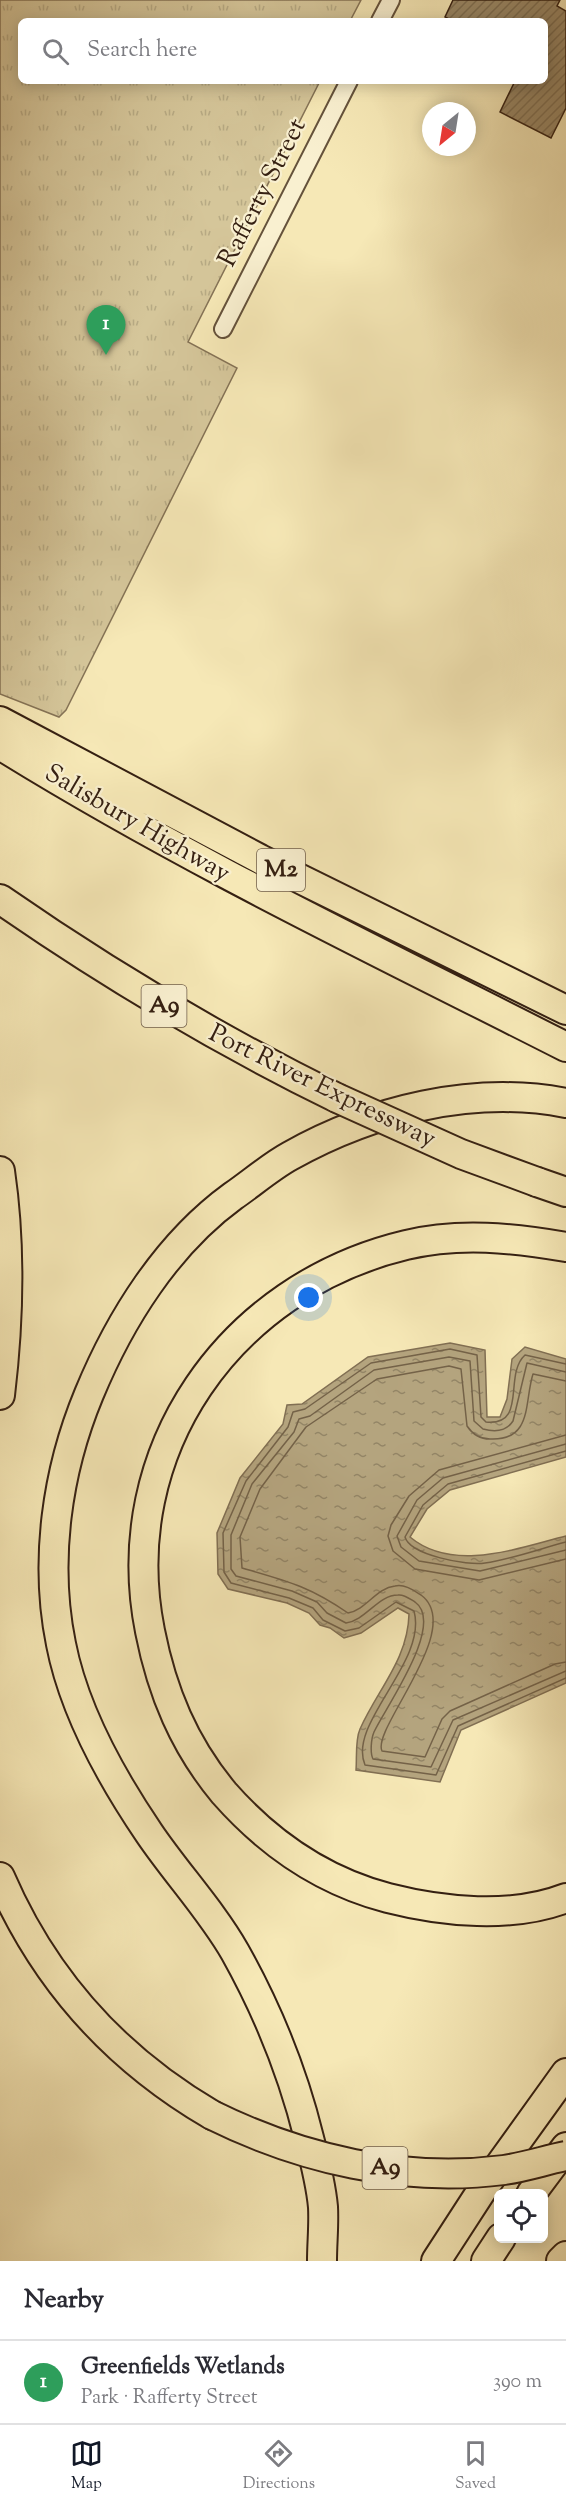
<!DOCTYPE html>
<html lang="en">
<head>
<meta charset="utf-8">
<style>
  body { margin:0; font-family:"Sorts Mill Goudy",serif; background:#f7f7f7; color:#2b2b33 }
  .controls { position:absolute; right:18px; bottom:18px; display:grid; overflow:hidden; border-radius:9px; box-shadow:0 3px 15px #0003 }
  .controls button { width:54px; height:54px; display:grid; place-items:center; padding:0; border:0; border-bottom:2px solid #e1e1e2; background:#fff; color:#2b2b33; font:30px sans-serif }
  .compass { position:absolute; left:422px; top:102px; width:54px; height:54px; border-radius:50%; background:#fff; box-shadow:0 3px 15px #0003; rotate:210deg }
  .you { position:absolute; left:309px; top:1298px; width:21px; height:21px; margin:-15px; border:4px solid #fff; border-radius:50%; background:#1a73e8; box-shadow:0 0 0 9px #1a73e833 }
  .badge { display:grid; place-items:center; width:39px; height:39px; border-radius:50%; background:#111827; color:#fff; font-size:20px; font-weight:700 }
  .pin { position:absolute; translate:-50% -50px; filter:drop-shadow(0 2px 3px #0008) }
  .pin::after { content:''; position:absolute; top:32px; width:21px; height:18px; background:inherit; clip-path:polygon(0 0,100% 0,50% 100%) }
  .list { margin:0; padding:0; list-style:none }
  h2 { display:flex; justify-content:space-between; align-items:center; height:78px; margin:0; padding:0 24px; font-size:26px }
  h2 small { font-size:20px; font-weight:400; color:#7c7c81 }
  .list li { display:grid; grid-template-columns:39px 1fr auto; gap:18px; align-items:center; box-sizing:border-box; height:84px; padding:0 24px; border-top:2px solid #e1e1e2 }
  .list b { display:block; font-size:22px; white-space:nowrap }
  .list p { margin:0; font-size:20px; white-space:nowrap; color:#7c7c81 }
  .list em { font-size:20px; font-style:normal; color:#7c7c81 }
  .icon { flex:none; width:33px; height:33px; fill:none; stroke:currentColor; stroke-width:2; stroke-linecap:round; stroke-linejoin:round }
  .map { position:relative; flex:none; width:566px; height:2261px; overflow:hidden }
  .search { position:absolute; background:#fff; box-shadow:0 3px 15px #0003; left:18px; right:18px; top:18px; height:66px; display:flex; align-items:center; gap:15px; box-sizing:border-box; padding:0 21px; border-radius:9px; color:#7c7c81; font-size:22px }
  .sheet { height:162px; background:#fff }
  nav { display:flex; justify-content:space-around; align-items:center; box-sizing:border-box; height:84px; border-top:2px solid #e1e1e2; background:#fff; font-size:16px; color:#7c7c81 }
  nav a { display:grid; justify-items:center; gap:3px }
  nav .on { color:#111827 }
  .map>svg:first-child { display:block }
  .park { fill:url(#park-tufts); stroke:#857356; stroke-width:1.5 }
  .water { fill:url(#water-ripples); stroke:#816f53; stroke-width:1.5 }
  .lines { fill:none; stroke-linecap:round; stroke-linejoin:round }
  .shore { stroke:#746248; stroke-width:1.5 }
  .building { fill:url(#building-hatch); stroke:#352012; stroke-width:1.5 }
  .street-casing { stroke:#65523b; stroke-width:20 }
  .highway-casing { stroke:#352012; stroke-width:32 }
  .street { stroke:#f9f0d0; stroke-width:16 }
  .highway { stroke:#f6e8b6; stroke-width:28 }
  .highway-bridge-casing { stroke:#352012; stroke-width:32; stroke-linecap:butt }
  .highway-bridge { stroke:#f6e8b6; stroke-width:28 }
  .labels { text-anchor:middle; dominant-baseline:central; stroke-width:4.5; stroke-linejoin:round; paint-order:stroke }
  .shield { fill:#f9f0d0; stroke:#705e4b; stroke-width:1.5 }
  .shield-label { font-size:24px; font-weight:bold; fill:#352012 }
  .street-label { font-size:26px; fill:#352012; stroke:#f9f0d0 }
</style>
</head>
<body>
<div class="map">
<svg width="566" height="2261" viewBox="0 0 566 2261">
  <defs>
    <pattern id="park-tufts" width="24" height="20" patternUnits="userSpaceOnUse" patternTransform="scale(1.5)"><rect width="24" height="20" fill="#d5c69a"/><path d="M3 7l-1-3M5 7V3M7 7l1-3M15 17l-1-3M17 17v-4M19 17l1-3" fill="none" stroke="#b7aa84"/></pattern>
    <pattern id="water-ripples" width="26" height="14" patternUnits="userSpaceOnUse" patternTransform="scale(1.5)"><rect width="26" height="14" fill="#b4a47e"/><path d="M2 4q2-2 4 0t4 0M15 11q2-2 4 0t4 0" fill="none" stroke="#938566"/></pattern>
    <pattern id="building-hatch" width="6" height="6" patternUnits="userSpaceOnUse" patternTransform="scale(1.5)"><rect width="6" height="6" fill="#998867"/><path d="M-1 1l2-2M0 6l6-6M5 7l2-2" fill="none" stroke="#7e6f53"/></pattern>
  </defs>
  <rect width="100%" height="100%" fill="#f6e8b6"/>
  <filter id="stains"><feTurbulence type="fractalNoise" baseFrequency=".00333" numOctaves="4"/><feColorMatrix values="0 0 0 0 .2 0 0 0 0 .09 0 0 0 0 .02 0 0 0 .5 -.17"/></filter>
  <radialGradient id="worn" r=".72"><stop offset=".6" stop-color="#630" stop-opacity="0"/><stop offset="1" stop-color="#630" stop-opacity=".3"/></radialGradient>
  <!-- park -->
  <path class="park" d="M0 0H361L350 21H21V81H320L188 342 237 368 66 710 59 717 0 694Z"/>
  <!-- water -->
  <path class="water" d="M450 1343 485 1350 487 1417H500L507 1399 512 1359 525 1347 566 1359V1457L450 1490 427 1509 410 1537C453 1573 518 1548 566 1536V1683L461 1730 440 1782 356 1770C357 1758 355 1740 360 1729 378 1689 408 1659 409 1614L398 1608 361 1633 344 1638 330 1628 320 1625 309 1613 287 1603 228 1589 218 1574 217 1533 240 1478 283 1424 287 1405 302 1404 368 1357Z"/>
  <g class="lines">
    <!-- shore -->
    <path class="shore" d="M566 1364 525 1355C503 1375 528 1426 486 1422L481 1417 477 1355 450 1349 371 1363 305 1409 293 1412 288 1427 246 1481 223 1533 224 1572 231 1583 289 1598 313 1608 323 1620 345 1631 359 1628 396 1602 414 1611C428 1662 347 1723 365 1765L436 1775 458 1726 566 1678
      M566 1372 527 1363 513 1421C506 1432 494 1432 483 1429L474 1421 470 1361 449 1357 374 1370 310 1416 299 1419 294 1432 252 1484 231 1535V1569L236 1576 292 1591 317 1602 327 1613 346 1623C366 1620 378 1595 398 1595 404 1594 410 1599 415 1602 446 1624 385 1708 374 1732 371 1739 370 1753 373 1759L431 1767 453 1720 566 1671
      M566 1381 533 1374C524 1402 533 1441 490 1439 480 1439 473 1435 467 1426L461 1369 449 1366 377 1379 306 1427 260 1489 240 1537 242 1568C287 1581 309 1586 348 1613 366 1610 376 1588 395 1586 405 1584 413 1590 421 1595 466 1628 371 1729 382 1751L425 1757 442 1719 450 1711 555 1664 566 1662
      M566 1435 439 1470 409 1496 391 1525 388 1536 393 1551 415 1569 479 1580 566 1559
      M566 1444 443 1478 417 1500 397 1536 401 1547 419 1561 480 1571 566 1550
      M566 1451 448 1484 423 1505 405 1537C410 1555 467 1566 485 1563 512 1559 539 1549 566 1542"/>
  </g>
  <!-- building -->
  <path class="building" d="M453 0H560L557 6 566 11V108L551 138 500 112 515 81H545V21H453L445 17Z"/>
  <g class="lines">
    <defs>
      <path id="street" d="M380 21 391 0
        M223 329 349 81"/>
      <path id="highway" d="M0 721 260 859 566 1010
        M0 745C182 858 375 950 566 1047
        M0 899C108 974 219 1040 337 1098
        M0 1171C11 1246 9 1320 0 1395
        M537 1182 566 1192
        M566 1247C513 1238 460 1232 406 1245 230 1287 114 1451 150 1631 162 1692 184 1745 224 1793 268 1843 323 1881 388 1898 443 1912 512 1919 566 1898
        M0 1877C44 1979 116 2059 212 2115
        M531 2194 566 2147
        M322 2261C322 2243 324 2225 323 2207 321 2184 315 2161 309 2138 293 2073 268 2011 235 1952 211 1910 176 1873 149 1833 111 1777 74 1711 61 1644 44 1561 57 1471 89 1394 120 1319 167 1244 233 1196 252 1183 270 1167 290 1156 372 1110 473 1085 566 1103
        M436 2261 484 2187 566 2073
        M486 2261 501 2238
        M561 2261 566 2256"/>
    </defs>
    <!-- street casing -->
    <use href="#street" class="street-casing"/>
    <!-- highway casing -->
    <use href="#highway" class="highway-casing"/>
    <!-- street -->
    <use href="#street" class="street"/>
    <!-- highway -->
    <use href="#highway" class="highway"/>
    <defs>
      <path id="highway-bridge" d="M337 1098 461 1154 537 1182
        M212 2115C301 2159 403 2183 504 2170 525 2167 546 2160 566 2156"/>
    </defs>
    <!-- highway-bridge casing -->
    <use href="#highway-bridge" class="highway-bridge-casing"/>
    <!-- highway-bridge -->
    <use href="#highway-bridge" class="highway-bridge"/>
  </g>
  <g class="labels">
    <!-- shield labels -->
    <g class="shield">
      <rect x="257" y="849" width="48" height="42" rx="4.5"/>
      <rect x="141.5" y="985" width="45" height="42" rx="4.5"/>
      <rect x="362.5" y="2147" width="45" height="42" rx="4.5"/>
    </g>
    <g class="shield-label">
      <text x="281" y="870">M2</text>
      <text x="164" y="1006">A9</text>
      <text x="385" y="2168">A9</text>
    </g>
    <!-- street labels -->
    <g class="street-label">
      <text transform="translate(263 193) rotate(-63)">Rafferty Street</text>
      <text transform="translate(137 824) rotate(30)">Salisbury Highway</text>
      <text transform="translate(322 1087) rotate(26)">Port River Expressway</text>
    </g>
  </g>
  <rect width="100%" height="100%" filter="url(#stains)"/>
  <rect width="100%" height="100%" fill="url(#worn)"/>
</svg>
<div class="controls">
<button><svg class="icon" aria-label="locate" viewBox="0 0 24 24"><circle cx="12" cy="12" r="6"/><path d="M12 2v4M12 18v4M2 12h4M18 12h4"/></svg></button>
</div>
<svg class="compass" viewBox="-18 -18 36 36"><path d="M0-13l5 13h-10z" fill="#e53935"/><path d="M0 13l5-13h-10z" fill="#7c7c81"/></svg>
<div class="you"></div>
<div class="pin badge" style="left:106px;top:355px;background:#2e9e5b">1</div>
<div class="search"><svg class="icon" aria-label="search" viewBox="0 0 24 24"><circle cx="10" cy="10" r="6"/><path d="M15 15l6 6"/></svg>Search here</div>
</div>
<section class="sheet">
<h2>Nearby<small></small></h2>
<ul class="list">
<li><span class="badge" style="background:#2e9e5b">1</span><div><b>Greenfields Wetlands</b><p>Park · Rafferty Street</p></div><em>390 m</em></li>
</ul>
</section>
<nav>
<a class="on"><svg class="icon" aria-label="map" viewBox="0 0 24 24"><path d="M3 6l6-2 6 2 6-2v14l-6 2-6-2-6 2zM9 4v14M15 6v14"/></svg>Map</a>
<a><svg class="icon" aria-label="directions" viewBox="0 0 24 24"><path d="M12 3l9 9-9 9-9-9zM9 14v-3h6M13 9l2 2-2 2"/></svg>Directions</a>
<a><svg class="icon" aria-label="saved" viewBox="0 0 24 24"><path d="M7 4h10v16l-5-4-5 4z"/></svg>Saved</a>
</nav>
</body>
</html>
